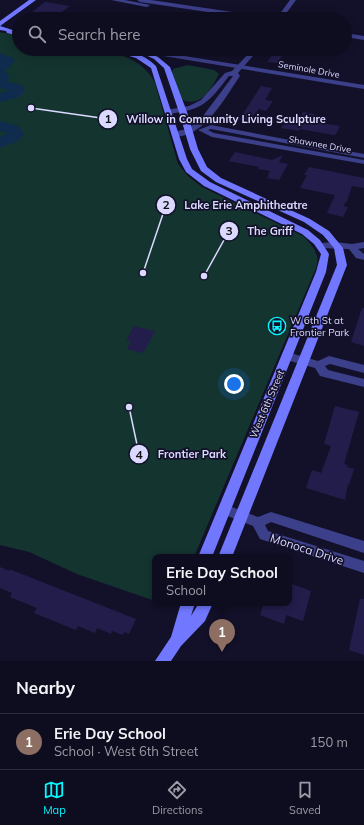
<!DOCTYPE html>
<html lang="en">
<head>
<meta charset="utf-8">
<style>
  body { margin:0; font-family:Mulish,sans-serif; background:#171629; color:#f1f3f6 }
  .you { position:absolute; left:234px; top:384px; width:14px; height:14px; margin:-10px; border:3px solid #fff; border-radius:50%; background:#1a73e8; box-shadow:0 0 0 6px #1a73e833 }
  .badge { display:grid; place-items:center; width:26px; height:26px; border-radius:50%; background:#06f8fe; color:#fff; font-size:13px; font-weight:700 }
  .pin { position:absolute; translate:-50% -33px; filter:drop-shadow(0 1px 2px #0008) }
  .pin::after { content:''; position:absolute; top:21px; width:14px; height:12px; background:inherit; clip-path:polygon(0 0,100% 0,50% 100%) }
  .popup { position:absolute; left:152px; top:554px; width:140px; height:52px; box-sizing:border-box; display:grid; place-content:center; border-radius:8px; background:#0e0d20; filter:drop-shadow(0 1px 3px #0005); font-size:13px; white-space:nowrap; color:#9b9ca5 }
  .popup b { font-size:15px; color:#f1f3f6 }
  .popup::after { content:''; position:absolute; left:50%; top:100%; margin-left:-8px; border:8px solid transparent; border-top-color:#0e0d20 }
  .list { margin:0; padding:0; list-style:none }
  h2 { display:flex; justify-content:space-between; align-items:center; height:52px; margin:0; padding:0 16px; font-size:17px }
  h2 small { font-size:13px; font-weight:400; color:#9b9ca5 }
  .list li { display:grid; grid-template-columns:26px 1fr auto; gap:12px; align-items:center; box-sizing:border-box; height:56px; padding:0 16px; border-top:1px solid #2e2d3e }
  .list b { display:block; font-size:15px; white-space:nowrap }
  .list p { margin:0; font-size:13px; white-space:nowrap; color:#9b9ca5 }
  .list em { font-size:13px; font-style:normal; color:#9b9ca5 }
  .icon { flex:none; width:22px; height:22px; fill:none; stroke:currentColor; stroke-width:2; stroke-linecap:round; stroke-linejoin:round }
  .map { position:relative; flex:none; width:364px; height:661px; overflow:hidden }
  .search { position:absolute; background:#0e0d20; box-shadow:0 2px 10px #0003; left:12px; right:12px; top:12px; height:44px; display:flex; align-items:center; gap:10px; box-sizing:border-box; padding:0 14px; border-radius:22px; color:#9b9ca5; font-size:15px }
  .sheet { height:108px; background:#0e0d20 }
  nav { display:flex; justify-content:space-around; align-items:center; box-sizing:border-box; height:56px; border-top:1px solid #2e2d3e; background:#0e0d20; font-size:11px; color:#9b9ca5 }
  nav a { display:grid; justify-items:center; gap:2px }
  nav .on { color:#06f8fe }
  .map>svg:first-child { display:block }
  .green { fill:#143430 }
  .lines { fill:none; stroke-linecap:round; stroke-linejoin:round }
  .river { fill:#0f2c4f; fill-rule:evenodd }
  .building { fill:#231d4b }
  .minor { fill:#3c3f89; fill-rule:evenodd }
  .tertiary { fill:#3c3f89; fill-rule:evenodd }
  .secondary { fill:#7178ff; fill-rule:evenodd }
  .labels { text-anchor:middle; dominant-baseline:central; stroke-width:3.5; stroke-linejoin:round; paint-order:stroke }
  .far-street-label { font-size:9px; fill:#dbd9ff; stroke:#13112a }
  .poi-label { font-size:10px; fill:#dbd9ff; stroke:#13112a; text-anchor:start }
  .street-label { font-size:10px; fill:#dbd9ff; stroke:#13112a }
  .near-street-label { font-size:12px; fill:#dbd9ff; stroke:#13112a }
  .leader { fill:none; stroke:#dbd9ff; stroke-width:1.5 }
  .callout-dot { fill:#dbd9ff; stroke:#13112a; stroke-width:1.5 }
  .mark-label { font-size:12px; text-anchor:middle; font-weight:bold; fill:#111 }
  .callout-label { font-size:11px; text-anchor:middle; font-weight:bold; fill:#dbd9ff; stroke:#13112a; stroke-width:3.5; stroke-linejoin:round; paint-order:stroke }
</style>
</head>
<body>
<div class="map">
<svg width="364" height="661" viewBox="0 0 364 661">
  <rect width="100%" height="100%" fill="#13112a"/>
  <!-- green -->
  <path class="green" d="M0 32 19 36V49C59 49 134 39 155 83L178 164 188 176 202 187 303 236C312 245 321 254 316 268L194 557H155V601L77 574 29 552 0 545Z
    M188 65 214 70 219 74C211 89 201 109 181 99L172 73 173 69Z"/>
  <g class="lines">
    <!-- river -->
    <path class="river" d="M0 53 13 58 15 61 5 71 9 76 8 82 22 85 25 91 19 97 0 102V93L10 90 0 88Z
      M0 121 18 126 24 134 18 141 0 148V137L8 133 0 131Z"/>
  </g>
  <!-- building -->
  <path class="building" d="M45 2 70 6 52 19H23Z
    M275 51 285 52 277 63 267 62Z
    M261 86 272 88 265 100 273 101 266 111 259 109 249 121 239 120Z
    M303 112 314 114 322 120 321 123 340 126 336 134 334 135 300 129 299 131 281 128 287 119 298 121Z
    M235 152 272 160 283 155 279 162 288 164 279 180 267 178 270 171 258 169 259 167 229 161Z
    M309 167 364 178V188L352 186 347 201 343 206 348 207 343 217 327 213 335 195 300 188 307 175H304Z
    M362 308H364V346L351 342Z
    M134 326 155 331 143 353 127 349 131 341 126 340Z
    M335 406 359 412 344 464 348 465 347 467 354 469 349 485 348 484 345 500 306 488 312 470 321 473 331 446 324 444Z
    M0 567 9 571V569L136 619 129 634 124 632 123 635 112 631 111 634 97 628 95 633 78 626 76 630 34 613 37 608 10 597 12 593 0 588Z
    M289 583 311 591 303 621 286 615 284 624 260 615 264 603H289Z
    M360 599H364V655L349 650Z"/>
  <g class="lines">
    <!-- minor -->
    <path class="minor" d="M111 0H125L150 5 147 7Z
      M137 0H151L267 17 270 19H255L140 2Z
      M345 33 364 36V40L345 37Z
      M141 49 364 85V89L139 52V50Z
      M211 125 364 154V158L211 129 208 130 214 133 364 160V164L212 137 198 130Z
      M335 242 352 244 364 242V248L358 249 364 254V260L356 258 349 249C342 248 321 250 317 246L321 243Z
      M287 352 318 361 329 356 364 365V373L330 364 325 366 328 370 364 379V387L320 376 315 368 283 359 282 356 283 353Z
      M224 504 258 517 271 512 364 541V553L271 522 265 525 268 531 364 561V573L260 539 253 526 220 513 218 509 220 505Z"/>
    <!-- tertiary -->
    <path class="tertiary" d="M290 0H296L282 19H276Z
      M253 49H259L238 73 240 76C226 96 202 141 173 136V132L187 129 200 120 233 76H229C208 103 204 109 169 114L165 112 166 110 189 106 201 100 225 73 232 71Z"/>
    <!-- secondary -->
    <path class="secondary" d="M29 0H36L0 26V21Z
      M0 26 19 32V36L7 33 6 31 0 30Z
      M106 49C125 49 142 52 156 66L187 159 192 169 210 182 308 230 320 240 329 254 326 272 212 557H198L316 272 321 254 314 244 302 234 204 186 186 172 179 159 151 68 136 58Z
      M139 50H143L158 57 170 67 187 112 198 149 207 167 221 178 310 219 329 231 343 248 347 265 232 557H218L337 265 334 248 323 235 304 222 216 182 201 171 190 149 179 112 164 68 154 59 139 52Z
      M181 603H195L191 616 199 603H213L205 621 181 646 171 661H155L171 637Z"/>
  </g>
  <!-- icons -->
  <defs>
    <symbol id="bus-ring" viewBox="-11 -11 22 22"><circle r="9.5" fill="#13112a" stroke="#06f8fe" stroke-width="1.5"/><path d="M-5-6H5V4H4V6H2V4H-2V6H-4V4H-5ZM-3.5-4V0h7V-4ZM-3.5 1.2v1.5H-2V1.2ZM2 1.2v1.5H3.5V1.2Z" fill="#06f8fe"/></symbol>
  </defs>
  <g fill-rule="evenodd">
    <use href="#bus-ring" x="267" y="316" width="20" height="20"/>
  </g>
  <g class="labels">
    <!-- far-street labels -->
    <g class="far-street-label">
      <text transform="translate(309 69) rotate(10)">Seminole Drive</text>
      <text transform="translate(320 144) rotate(10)">Shawnee Drive</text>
    </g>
    <!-- poi labels -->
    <g class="poi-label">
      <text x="290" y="320">W 6th St at<tspan x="290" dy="12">Frontier Park</tspan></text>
    </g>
    <!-- street labels -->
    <g class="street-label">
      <text transform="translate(267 404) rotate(-67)">West 6th Street</text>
    </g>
    <!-- near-street labels -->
    <g class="near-street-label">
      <text transform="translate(307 549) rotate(18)">Monoca Drive</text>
    </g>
  </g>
  <!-- callouts -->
  <path class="leader" d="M31 108L108 119M143 273L166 205M204 276L229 231M129 407L139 454"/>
  <g class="callout-dot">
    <circle cx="31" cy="108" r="4"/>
    <circle cx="143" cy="273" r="4"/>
    <circle cx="204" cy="276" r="4"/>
    <circle cx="129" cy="407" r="4"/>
    <circle cx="108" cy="119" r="10"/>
    <circle cx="166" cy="205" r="10"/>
    <circle cx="229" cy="231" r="10"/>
    <circle cx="139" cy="454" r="10"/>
  </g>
  <g class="mark-label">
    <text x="108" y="123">1</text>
    <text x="166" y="209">2</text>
    <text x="229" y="235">3</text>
    <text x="139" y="459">4</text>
  </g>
  <g class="callout-label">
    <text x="226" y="123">Willow in Community Living Sculpture</text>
    <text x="246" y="209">Lake Erie Amphitheatre</text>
    <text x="270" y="235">The Griff</text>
    <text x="192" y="458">Frontier Park</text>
  </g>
</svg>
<div class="you"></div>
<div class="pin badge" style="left:222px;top:652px;background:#8d6e63">1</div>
<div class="popup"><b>Erie Day School</b>School</div>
<div class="search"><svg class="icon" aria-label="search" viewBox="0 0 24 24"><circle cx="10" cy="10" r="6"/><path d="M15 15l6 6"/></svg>Search here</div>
</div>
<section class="sheet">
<h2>Nearby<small></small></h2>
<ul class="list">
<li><span class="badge" style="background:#8d6e63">1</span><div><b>Erie Day School</b><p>School · West 6th Street</p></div><em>150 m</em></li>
</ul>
</section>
<nav>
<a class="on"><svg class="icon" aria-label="map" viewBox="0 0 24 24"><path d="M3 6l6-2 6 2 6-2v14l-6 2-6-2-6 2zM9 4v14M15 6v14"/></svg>Map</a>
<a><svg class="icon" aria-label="directions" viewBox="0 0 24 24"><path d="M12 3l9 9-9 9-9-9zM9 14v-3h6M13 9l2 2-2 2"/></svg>Directions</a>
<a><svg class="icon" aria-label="saved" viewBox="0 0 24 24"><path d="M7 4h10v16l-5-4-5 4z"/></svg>Saved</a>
</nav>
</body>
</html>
